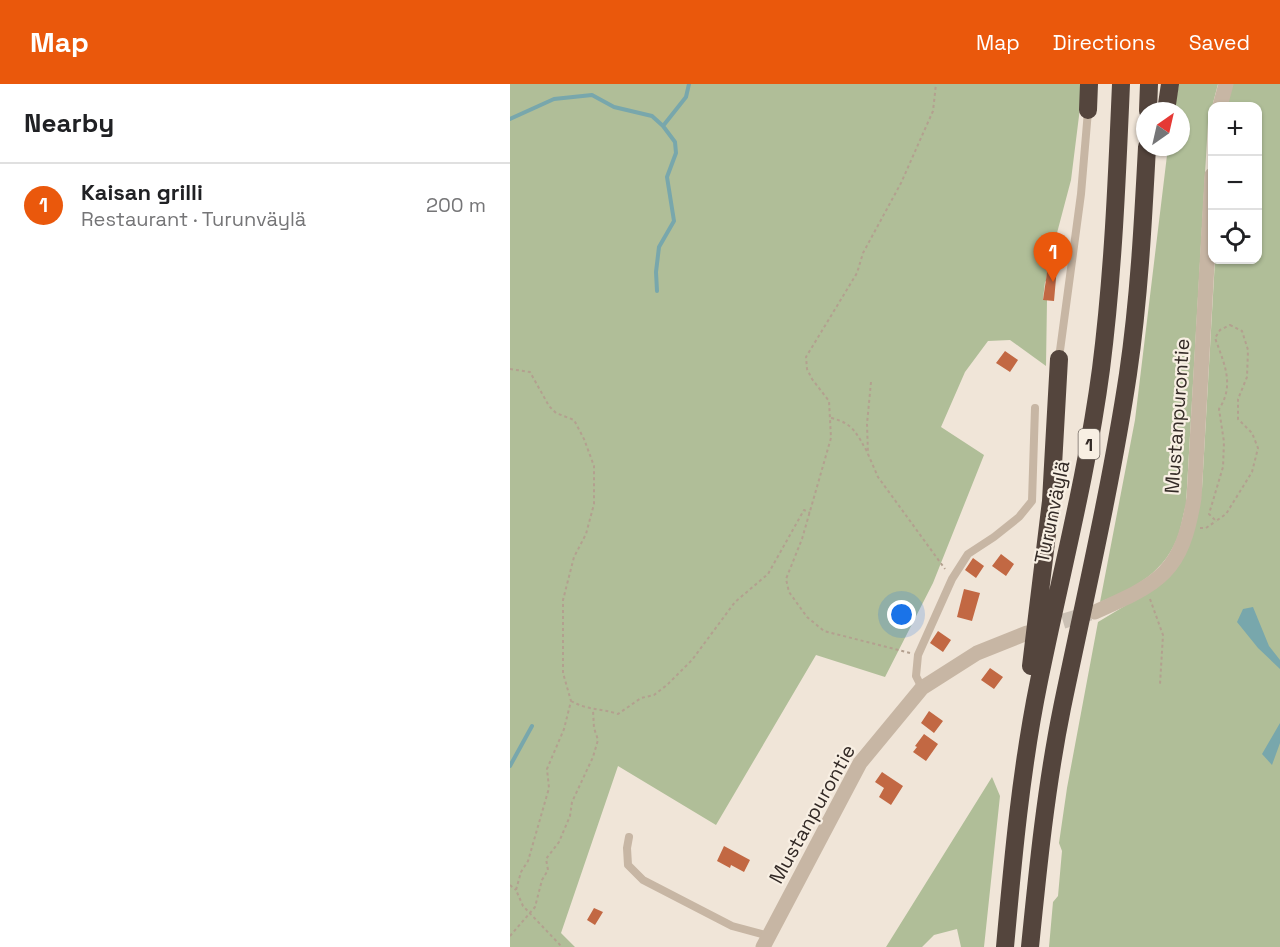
<!DOCTYPE html>
<html lang="en">
<head>
<meta charset="utf-8">
<style>
  body { margin:0; font-family:"Space Grotesk",sans-serif; background:#f6f6f6; color:#202124 }
  .controls { position:absolute; right:18px; top:18px; display:grid; overflow:hidden; border-radius:12px; box-shadow:0 2px 4px #0004 }
  .controls button { width:54px; height:54px; display:grid; place-items:center; padding:0; border:0; border-bottom:2px solid #e0e0e0; background:#fff; color:#202124; font:30px sans-serif }
  .compass { position:absolute; left:626px; top:18px; width:54px; height:54px; border-radius:50%; background:#fff; box-shadow:0 2px 4px #0004; rotate:34deg }
  .you { position:absolute; left:392px; top:531px; width:21px; height:21px; margin:-15px; border:4px solid #fff; border-radius:50%; background:#1a73e8; box-shadow:0 0 0 9px #1a73e833 }
  .badge { display:grid; place-items:center; width:39px; height:39px; border-radius:50%; background:#ea580c; color:#fff; font-size:20px; font-weight:700 }
  .pin { position:absolute; translate:-50% -50px; filter:drop-shadow(0 2px 3px #0008) }
  .pin::after { content:''; position:absolute; top:32px; width:21px; height:18px; background:inherit; clip-path:polygon(0 0,100% 0,50% 100%) }
  .list { margin:0; padding:0; list-style:none }
  h2 { display:flex; justify-content:space-between; align-items:center; height:78px; margin:0; padding:0 24px; font-size:26px }
  h2 small { font-size:20px; font-weight:400; color:#757577 }
  .list li { display:grid; grid-template-columns:39px 1fr auto; gap:18px; align-items:center; box-sizing:border-box; height:84px; padding:0 24px; border-top:2px solid #e0e0e0 }
  .list b { display:block; font-size:22px; white-space:nowrap }
  .list p { margin:0; font-size:20px; white-space:nowrap; color:#757577 }
  .list em { font-size:20px; font-style:normal; color:#757577 }
  .icon { flex:none; width:33px; height:33px; fill:none; stroke:currentColor; stroke-width:2; stroke-linecap:round; stroke-linejoin:round }
  .map { position:relative; flex:none; width:770px; height:863px; overflow:hidden }
  header { display:flex; align-items:center; gap:36px; box-sizing:border-box; height:84px; padding:0 30px; background:#ea580c; color:#fff }
  header strong { font-size:28px }
  nav { display:flex; gap:33px; margin-inline-start:auto; font-size:21px }
  main { display:flex }
  aside { flex:1; background:#fff }
  .map>svg:first-child { display:block }
  .green { fill:#b0be98 }
  .water { fill:#78a7ac }
  .lines { fill:none; stroke-linecap:round; stroke-linejoin:round }
  .stream { stroke:#78a7ac; stroke-width:4 }
  .building { fill:#c26843 }
  .street-tunnel { stroke:#cac0b4; stroke-width:15; stroke-dasharray:15 8; stroke-linecap:butt }
  .path { stroke:#b3a08f; stroke-width:2; stroke-dasharray:3 3; stroke-linecap:butt }
  .lane { stroke:#c7b6a4; stroke-width:8 }
  .street { stroke:#c7b6a4; stroke-width:15 }
  .highway { stroke:#54453d; stroke-width:18 }
  .labels { text-anchor:middle; dominant-baseline:central; stroke-width:4.5; stroke-linejoin:round; paint-order:stroke }
  .shield { fill:#f8efe3; stroke:#6e655f; stroke-width:1.5 }
  .shield-label { font-size:18px; font-weight:bold; fill:#332a26 }
  .street-label { font-size:20px; fill:#332a26; stroke:#f8efe3 }
</style>
</head>
<body>
<header>
<strong>Map</strong>
<nav><a>Map</a><a>Directions</a><a>Saved</a></nav>
</header>
<main>
<aside>
<h2>Nearby<small></small></h2>
<ul class="list">
<li><span class="badge">1</span><div><b>Kaisan grilli</b><p>Restaurant · Turunväylä</p></div><em>200 m</em></li>
</ul>
</aside>
<div class="map">
<svg width="770" height="863" viewBox="0 0 770 863">
  <rect width="100%" height="100%" fill="#f0e5d8"/>
  <!-- green -->
  <path class="green" d="M0 0H573L561 96 538 183 536 197 535 198 533 215 537 216 536 282 500 256 478 257 455 288 431 343 474 371 423 499 375 593 306 571 206 741 108 682 51 849 65 863H0Z
    M669 0H708L698 38 676 421C673 430 672 440 669 449 657 487 624 505 590 518L625 336 658 63H671V27H664Z
    M722 0H770V863H539L543 818 548 812 552 767 549 759 557 704 588 538 648 502 692 405 705 176H748V22H717Z
    M482 693 490 712 474 863H451L447 845 424 851 412 863H376Z"/>
  <!-- water -->
  <path class="water" d="M743 523 759 562 770 576V585L748 564 727 538 733 525Z
    M770 639V659L762 681 752 670Z"/>
  <g class="lines">
    <!-- stream -->
    <path class="stream" d="M0 35 44 15 82 11 104 23 142 32 153 42 165 58 166 69 157 93 164 137 149 163 146 188 147 207
      M153 42 176 13 179 0
      M0 682 22 642"/>
  </g>
  <!-- building -->
  <path class="building" d="M538 182 547 183 544 217 533 216Z
    M495 267 508 276 500 288 486 279Z
    M491 470 504 480 496 492 482 482Z
    M463 474 474 482 466 494 455 486Z
    M454 505 470 509 462 537 447 533Z
    M428 547 441 556 433 568 420 559Z
    M480 584 493 593 484 605 471 596Z
    M419 627 433 637 424 649 411 639Z
    M414 650 428 660 416 677 403 668 407 663 405 662Z
    M372 688 393 702 381 721 369 713 374 704 365 698Z
    M214 762 240 776 234 788 221 781 220 784 207 777Z
    M84 824 93 828 85 841 77 836Z"/>
  <g class="lines">
    <!-- street-tunnel -->
    <path class="street-tunnel" d="M531 544 580 529"/>
    <!-- path -->
    <path class="path" d="M720 241 732 247 738 266 737 293 728 315V335L742 349 748 364 742 388 716 430 706 437 699 430 713 383 714 358 709 325C725 301 714 279 705 254L710 246Z
      M0 285 20 288 39 322 46 329 64 336 74 355 84 382V420L76 450 64 473 53 516V589L61 617 54 645 37 685 39 704 18 777 11 788 6 806 13 822 52 863
      M361 298 357 340 358 370 368 393 435 485
      M321 334C344 339 347 351 358 369
      M690 444H696L706 437
      M640 515 653 551 650 600
      M400 569 314 547 297 533 279 508 276 495 292 455 321 354 319 317 302 295 297 285 296 273 347 189 353 169 391 99 423 27 426 0
      M61 617C79 627 91 624 108 630L131 614 144 611 157 601 182 576 225 518 258 490 294 426 300 429
      M0 801 6 806
      M0 852 25 823 32 796 38 786 36 775 49 758 60 732 62 718 83 673 88 656 84 644 83 626"/>
    <!-- lane -->
    <path class="lane" d="M549 274 571 110 578 27
      M412 604 406 592 408 571 442 495 458 470 484 453 509 433 522 417 525 324
      M119 753 117 764 118 781 133 796 222 842 259 852"/>
    <!-- street -->
    <path class="street" d="M710 22 716 0
      M585 528C650 499 672 489 684 414L702 91
      M253 863 350 679 412 604 467 569 517 549"/>
    <!-- highway -->
    <path class="highway" d="M578 26 579 0
      M638 27 639 0
      M656 27 660 0
      M521 582 541 417 549 275
      M495 863C503 774 511 685 529 597 550 493 577 391 591 285 603 191 607 95 611 0
      M520 863C528 783 536 703 552 624 575 513 601 402 618 290 629 215 633 139 637 63"/>
  </g>
  <g class="labels">
    <!-- shield labels -->
    <rect class="shield" x="568.5" y="345" width="21" height="30" rx="4.5"/>
    <g class="shield-label">
      <text x="579" y="360">1</text>
    </g>
    <!-- street labels -->
    <g class="street-label">
      <text transform="translate(667 332) rotate(-86)">Mustanpurontie</text>
      <text transform="translate(542 428) rotate(-78)">Turunväylä</text>
      <text transform="translate(302 730) rotate(-61)">Mustanpurontie</text>
    </g>
  </g>
</svg>
<div class="controls">
<button>+</button>
<button>−</button>
<button><svg class="icon" aria-label="locate" viewBox="0 0 24 24"><circle cx="12" cy="12" r="6"/><path d="M12 2v4M12 18v4M2 12h4M18 12h4"/></svg></button>
</div>
<svg class="compass" viewBox="-18 -18 36 36"><path d="M0-13l5 13h-10z" fill="#e53935"/><path d="M0 13l5-13h-10z" fill="#757577"/></svg>
<div class="you"></div>
<div class="pin badge" style="left:543px;top:198px">1</div>
</div>
</main>
</body>
</html>
